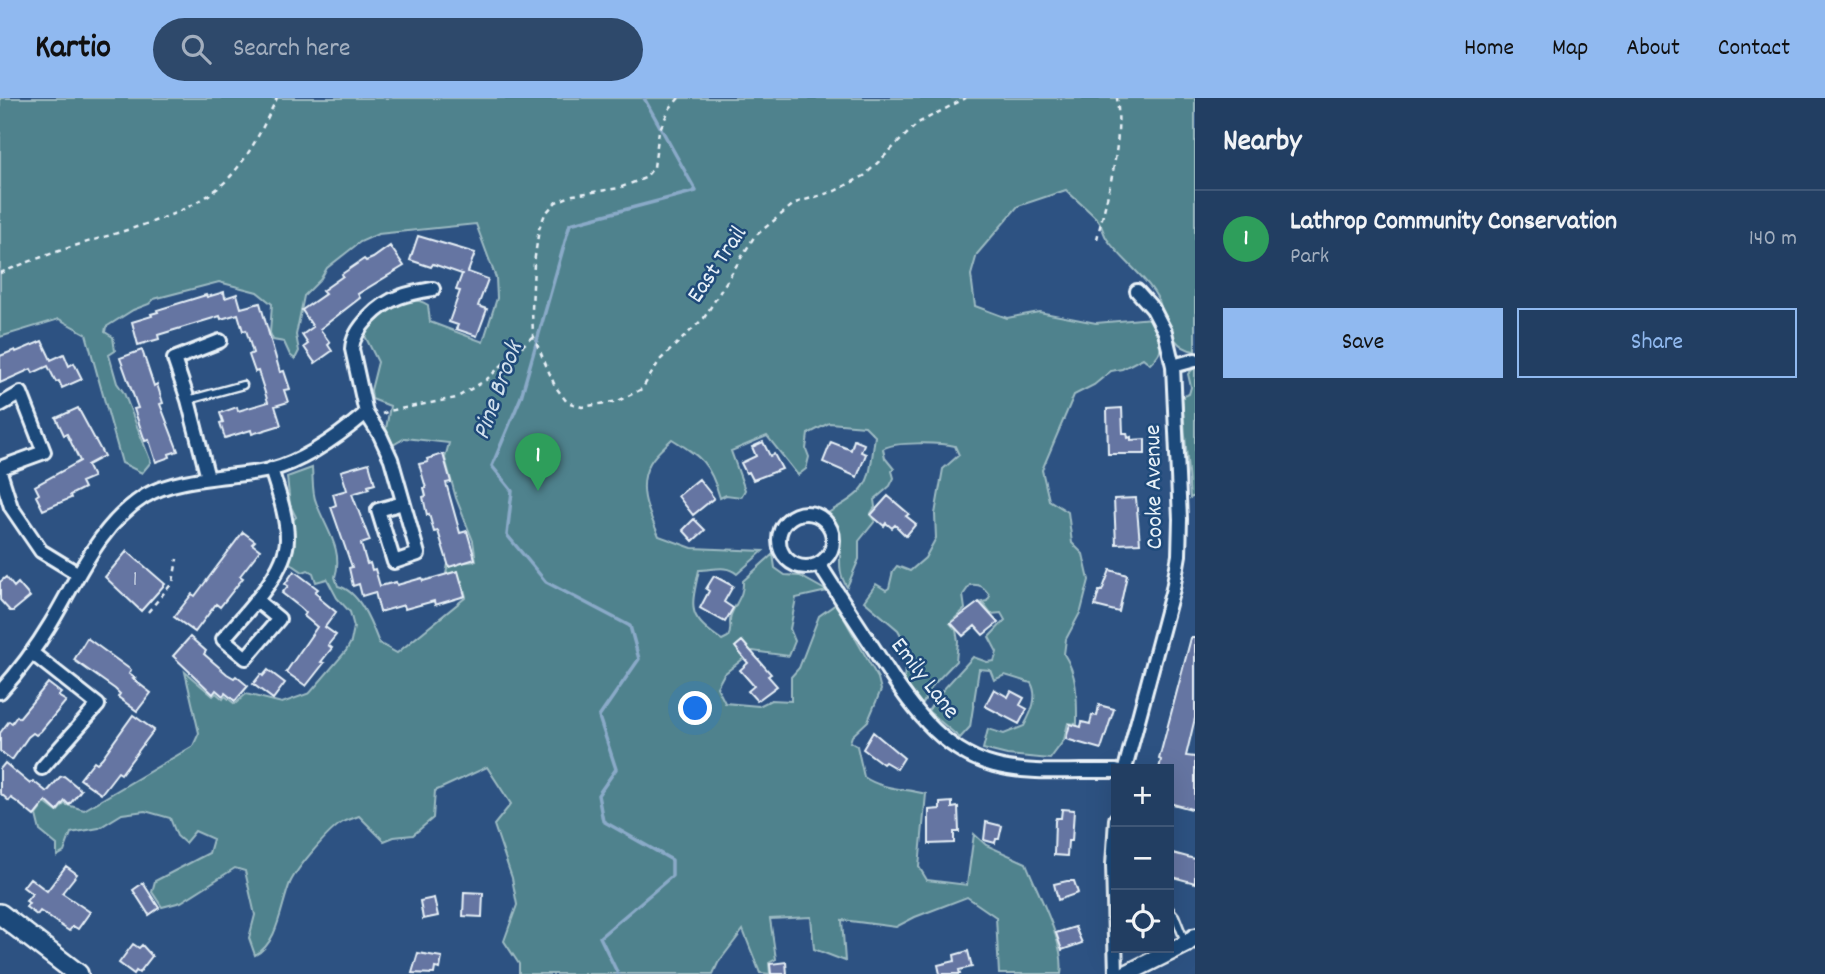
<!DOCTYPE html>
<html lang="en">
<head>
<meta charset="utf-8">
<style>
  body { margin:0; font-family:Dekko,sans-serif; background:#2e496b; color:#f1f3f6 }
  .controls { position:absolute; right:21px; bottom:21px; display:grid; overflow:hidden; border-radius:0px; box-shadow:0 7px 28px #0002 }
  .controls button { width:63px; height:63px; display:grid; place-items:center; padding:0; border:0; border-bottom:2px solid #3f5777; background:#223e62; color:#f1f3f6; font:35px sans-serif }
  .you { position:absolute; left:696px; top:611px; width:24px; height:24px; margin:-18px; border:5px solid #fff; border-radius:50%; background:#1a73e8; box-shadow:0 0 0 10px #1a73e833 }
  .badge { display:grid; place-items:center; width:46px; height:46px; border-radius:50%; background:#90b9f0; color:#fff; font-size:23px; font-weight:700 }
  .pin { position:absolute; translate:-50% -58px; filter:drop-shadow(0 2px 4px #0008) }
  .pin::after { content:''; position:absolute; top:37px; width:24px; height:21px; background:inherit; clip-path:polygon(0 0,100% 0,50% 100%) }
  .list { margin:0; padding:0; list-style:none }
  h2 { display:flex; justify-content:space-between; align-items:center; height:91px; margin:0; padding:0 28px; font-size:30px }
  h2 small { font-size:23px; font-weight:400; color:#a2aebe }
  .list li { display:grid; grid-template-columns:46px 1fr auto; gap:21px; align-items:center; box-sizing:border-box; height:98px; padding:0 28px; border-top:2px solid #3f5777 }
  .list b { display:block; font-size:26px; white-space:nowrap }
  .list p { margin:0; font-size:23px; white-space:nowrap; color:#a2aebe }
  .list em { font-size:23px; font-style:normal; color:#a2aebe }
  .actions { display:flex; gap:14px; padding:21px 28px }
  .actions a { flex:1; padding:16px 0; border:2px solid #90b9f0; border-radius:0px; text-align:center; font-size:24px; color:#90b9f0 }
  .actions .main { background:#90b9f0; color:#111 }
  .icon { flex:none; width:38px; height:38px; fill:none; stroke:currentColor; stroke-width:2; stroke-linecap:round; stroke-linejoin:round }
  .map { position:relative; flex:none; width:1195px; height:876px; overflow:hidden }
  header { display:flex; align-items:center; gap:42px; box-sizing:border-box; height:98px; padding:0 35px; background:#90b9f0; color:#111 }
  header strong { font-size:33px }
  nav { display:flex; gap:38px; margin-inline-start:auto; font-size:24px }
  .search { width:490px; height:63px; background:#2e496b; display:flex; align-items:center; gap:18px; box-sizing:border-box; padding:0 24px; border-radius:38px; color:#a2aebe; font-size:26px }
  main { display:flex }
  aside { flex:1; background:#223e62 }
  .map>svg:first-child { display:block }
  .green { fill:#50828d; stroke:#9cbac2; stroke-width:2 }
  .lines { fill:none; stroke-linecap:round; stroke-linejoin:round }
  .stream { stroke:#8aaac8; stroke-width:3.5 }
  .building { fill:#6574a2; stroke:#e8f1f8; stroke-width:2 }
  .service-casing { stroke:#e8f1f8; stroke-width:11 }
  .minor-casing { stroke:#e8f1f8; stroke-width:18 }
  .tertiary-casing { stroke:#e8f1f8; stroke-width:21 }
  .primary-casing { stroke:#e8f1f8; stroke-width:24 }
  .path { stroke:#e8f1f8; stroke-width:2.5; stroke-dasharray:5 5; stroke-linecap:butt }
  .service { stroke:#1f4a7a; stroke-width:6 }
  .minor { stroke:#1f4a7a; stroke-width:12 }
  .tertiary { stroke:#1f4a7a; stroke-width:16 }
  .primary { stroke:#1f4a7a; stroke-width:19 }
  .labels { text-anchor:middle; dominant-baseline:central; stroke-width:5; stroke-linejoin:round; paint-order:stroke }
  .number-label { font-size:21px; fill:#c7d2e2 }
  .street-label { font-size:24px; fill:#e8f1f8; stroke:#1f4a7a }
  .water-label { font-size:26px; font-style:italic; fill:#d0dfec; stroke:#1f4a7a }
</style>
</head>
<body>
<header>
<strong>Kartio</strong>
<div class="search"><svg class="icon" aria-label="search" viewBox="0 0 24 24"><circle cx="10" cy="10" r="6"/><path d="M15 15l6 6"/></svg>Search here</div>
<nav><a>Home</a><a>Map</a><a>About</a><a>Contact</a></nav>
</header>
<main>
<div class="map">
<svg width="1195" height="876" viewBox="0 0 1195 876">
  <rect width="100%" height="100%" fill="#2d5282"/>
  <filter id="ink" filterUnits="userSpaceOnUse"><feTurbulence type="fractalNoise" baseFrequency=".0143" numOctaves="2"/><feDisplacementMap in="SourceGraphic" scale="14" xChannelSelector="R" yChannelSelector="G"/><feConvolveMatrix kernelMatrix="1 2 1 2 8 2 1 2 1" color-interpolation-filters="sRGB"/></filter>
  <g filter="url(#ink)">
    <!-- green -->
    <path class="green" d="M0 0H1195V253C1174 251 1165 226 1161 209 1155 185 1121 162 1107 141 1103 135 1102 127 1098 122 1088 111 1076 102 1066 92L1018 108 977 156 971 177 975 208 1007 220 1039 214 1096 225 1152 220C1164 237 1167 251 1150 266L1143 260 1122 271 1111 273 1094 287 1074 297 1042 372 1049 402 1068 414 1072 445 1083 456 1089 482 1081 513 1066 541 1064 556C1078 578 1077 601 1077 626L1068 625 1064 642 1050 661 1007 657 983 651 988 631 1004 636 1024 628C1031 615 1039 599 1031 585L1005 577 994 582 990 572 979 571 970 629 960 640 928 613 941 594 973 559 987 564 994 563 997 554 989 539 1005 522 1001 515 991 516 982 504 987 503 990 498C984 489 981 486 970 487L963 497 965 511 950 525 956 532 958 543 956 563 933 587 922 607 904 582 907 548 898 532 864 503 876 486 886 492 889 490 893 473 897 468 910 473 925 460 936 440 935 416 943 371 959 357 955 348C942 345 893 343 883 351L885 360 894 371 892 373 894 380 890 388 874 402 875 409 870 417 875 423 859 443V461L847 489C830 464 853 442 826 416 872 390 868 388 875 338L865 328 829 325 808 336 806 351 809 359 806 371 798 377 767 338 731 353 745 392 741 399 726 397 720 400C710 365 701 359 672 341 665 348 655 356 650 365 636 390 649 415 659 438L692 450 763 453 737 476C726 466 713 472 699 472 691 510 686 519 722 542L728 539C733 531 728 525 731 517 736 504 744 497 743 483L773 456 775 470 785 477 800 478 827 493 796 500 790 531 795 543 789 558 753 553 724 576 717 589 725 605 759 608 771 602 791 603V579L799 570 819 518 836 506 878 580 881 592 868 623 852 638 850 644 857 648 864 679C883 692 904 690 926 696L919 769 927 782 967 787 974 736 986 747 1026 765C1037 794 1066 846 1061 876H999L996 819 967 799 915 819 896 829 842 822 845 863 814 851 811 819 770 821 776 861 769 865 770 876 760 875 743 832 718 865 713 876H519V866L504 843 517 807 512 780 494 727 511 706 487 669 435 693 433 720 413 737 394 739 384 743 359 718C354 720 348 722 343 724 329 732 297 770 290 785 281 807 278 846 255 857L249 840 255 817 245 773 235 770 181 804 162 809 152 794 155 783 209 755 213 741 195 733 185 745 177 738 170 720 145 713 122 716 99 730 71 735 64 754 57 758V747L40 733 36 717 45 705 57 714 64 706 84 712 193 648 199 635 185 574 213 598 216 595 223 601 225 598 235 606 246 596 282 605 310 595 346 553 351 544 354 529 350 514 337 500 327 481 316 484 313 475 308 472 303 474 287 463 290 425 296 419 290 407 287 379 312 370C313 381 312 395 316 404 325 430 344 451 335 479L338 488C360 493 372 527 379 545L397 555 466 499 462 483 458 484 455 474 446 476 448 466 476 463 473 443 456 400 445 360 449 345 405 340 393 347 386 331 390 308 372 301 371 292 378 264 365 238C378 215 402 191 428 207L430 224 483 244 497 200 496 180 476 126 378 136 360 144 327 170 320 182 304 198 296 237 299 253 295 261 290 257 284 244 273 242 270 235 272 206 257 194 219 184 154 201 149 206 133 212 106 229 105 234 113 239 115 253 109 257 117 285 124 295 151 364 142 375 122 365 86 236 59 221 0 239Z
      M1195 269V398L1190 400 1182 299 1189 296 1191 289 1188 276Z"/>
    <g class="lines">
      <!-- stream -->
      <path class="stream" d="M618 876 600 839 672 778V762L603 723 598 697 616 671 599 619 639 561 630 528 546 484 507 437 512 393 492 368 521 299 570 126 696 93 644 0"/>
    </g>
    <!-- building -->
    <path class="building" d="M418 138 475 155 468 174 488 181 478 208 487 211 477 238 456 231 458 227 449 224 460 193 456 192 462 176 433 166 431 169 410 162Z
      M390 148 404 168 358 196 360 200 320 231 330 245 328 247 332 253 315 265 304 249 308 246 302 237 313 229 302 212 325 196 322 193 343 178 342 176 364 161 366 163 373 160Z
      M224 194 225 200 237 196 241 210 260 205 280 274 284 273 290 291 284 292 288 304 275 308 281 327 252 336 251 332 225 340 220 325 223 324 220 315 237 309 238 313 268 304 258 273 255 274 249 257 253 255 246 232 243 233 238 216 221 221 220 218 158 237 159 241 138 247 132 224 152 218 151 216 158 214 157 212 206 197 207 199Z
      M42 243 51 262 64 256 69 268 74 265 82 281 62 290 59 283 56 284 48 268 33 275 31 271 0 285V258L15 252 16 254Z
      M142 252 154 288 157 286 163 305 160 306 178 353 169 356 170 359 156 364 149 342 145 343 134 311 138 310 120 260Z
      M78 310 104 358 87 367 93 379 81 384 84 390 70 397 71 400 43 412 36 398 39 396 35 388 80 363 67 336 64 337 56 320Z
      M1122 310 1123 335H1127L1128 340 1131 339V342L1145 341V356H1108L1107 311Z
      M854 342 864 346 861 354 866 356 857 379 823 364 831 344 851 352Z
      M763 344 770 358 774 356 782 371 753 382 749 374 746 375 741 365 756 358 752 349Z
      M443 356 451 384 446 385 460 435 467 433 475 461 449 469 438 433 434 434 429 416 427 417 423 399 426 398 424 390H426L419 366 428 364 427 361Z
      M369 365 375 386 368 388 369 391 352 396 370 443 361 446 367 466 370 465 372 472 375 471 380 488 396 484 397 487 422 480 423 483 458 473 465 498 435 507 434 503 405 511 404 507 380 514 375 494 362 498 359 486 353 488 349 470 352 469 331 409 336 407 333 396 347 392 341 373Z
      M699 381 714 400 693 417 678 398Z
      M888 398 909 416 906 418 916 426 906 438 895 427 892 430 886 425 884 428 871 417Z
      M1136 400 1140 445 1116 446 1114 401Z
      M694 421 705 432 693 443 683 432Z
      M243 434 255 443 252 446 260 452 240 478 243 480 220 509 216 506 195 534 174 519 192 496 195 498Z
      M127 453 165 486 141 513 105 479Z
      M1110 472 1127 477 1119 514 1095 508 1099 493H1102Z
      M294 473 318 491 315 494 320 498 319 500 336 514 325 529 336 537 328 547 332 550 321 564 324 565 306 588 286 574 317 529 304 518 306 515 301 510 282 495 288 488 285 486Z
      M714 478 733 488 724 504 733 510 725 524 700 510 709 493 706 491Z
      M6 479 14 489 18 485 30 499 13 513H10L0 502V484Z
      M979 504 998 525 983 537 975 528 963 538 951 525Z
      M190 539 206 553 204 556 227 576 234 580 236 578 248 588 235 603 225 595 223 598 216 592 213 596 173 558Z
      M87 540 131 572 129 576 135 580 133 581 151 595 137 613 118 599 120 596 115 591 74 562Z
      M1191 540H1195V620L1186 658 1195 659V712L1169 705V671H1159L1161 662 1159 661Z
      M742 543 771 576 768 578 777 588 757 603 748 593 754 588 740 572 748 565 735 549Z
      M268 572 285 585 273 601 253 586 261 576 263 578Z
      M48 585 61 595 58 598 66 603 41 633 36 637 33 635 28 639 12 662 0 653V635L9 623 12 625 17 618 19 620Z
      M994 591 1008 599 1011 593 1024 600 1020 607 1027 611 1019 626 985 608Z
      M1099 607 1114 611 1101 651 1066 641 1070 626 1081 629 1082 624 1090 626 1092 617 1097 618Z
      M133 617 154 632 121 676 118 674 101 696 80 681 94 663 97 665 102 660Z
      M873 634 904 660 897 671 885 664 883 666 863 651Z
      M5 665 30 686 33 683 47 694 60 679 64 678 81 692 69 707 65 703 57 713 46 703 34 718 17 704 11 700 9 703 0 695V671Z
      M952 704V710L958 709 959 734H954V745L929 746V712L940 711V705Z
      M1062 711 1074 712 1072 743H1068L1067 758 1054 757 1055 723 1056 720H1061Z
      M986 724 1002 728 999 741H996L995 745 984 742Z
      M1169 754 1195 761V785L1169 778Z
      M66 768 77 776 62 795 90 814 78 831 73 828 69 833 40 813 37 817 26 809 29 805 26 803 32 796 23 789 30 780 47 793Z
      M1067 783H1074L1078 795 1058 802 1054 786Z
      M143 785 159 810 149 817 133 792Z
      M464 794 483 795 482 819 463 818Z
      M434 800 438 818 423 821 420 803Z
      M1075 829 1082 845 1062 852 1056 835Z
      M133 846 139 850 142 847 152 858 139 875 136 873 134 876 119 865Z
      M968 853 972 869 959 872 960 876H940L938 867 955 863 954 857Z
      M418 855 442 859 440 871 435 870 434 876 412 875Z
      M786 864 787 876H771L770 866Z"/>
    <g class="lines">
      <defs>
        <path id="service" d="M188 302 243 287
          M1169 811 1175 818 1186 846"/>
        <path id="minor" d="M1173 268 1195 262
          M0 307 21 295 44 354 0 370
          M0 374 11 409 41 453 77 475
          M208 380 188 302 174 261 220 243
          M403 405 378 412 394 464 418 456 391 361 380 337 366 315 352 251C353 230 380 206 399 199 410 195 421 193 433 191
          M779 442a27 27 0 1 1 54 0a27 27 0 1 1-54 0Z
          M819 466C837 495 856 523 874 551 905 599 936 651 994 667 1030 677 1078 672 1116 673
          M256 502 279 521 246 560 223 541C244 517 287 473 287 441 287 417 278 394 271 371
          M32 555 98 607 42 670
          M0 594C20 572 36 550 51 525 78 480 98 428 145 398 178 378 233 380 270 372 305 363 339 338 366 315
          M1125 671 1173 491 1179 457 1180 421 1173 268 1165 234 1153 211 1137 193
          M1116 876 1113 767 1116 721"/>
        <path id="tertiary" d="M1126 876 1186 846 1195 839"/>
        <path id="primary" d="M0 816 78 876"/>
      </defs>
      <!-- service casing -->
      <use href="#service" class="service-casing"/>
      <!-- minor casing -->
      <use href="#minor" class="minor-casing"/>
      <!-- tertiary casing -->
      <use href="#tertiary" class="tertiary-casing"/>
      <!-- primary casing -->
      <use href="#primary" class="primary-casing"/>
      <!-- path -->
      <path class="path" d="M679 0 670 10 659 33 654 69 645 80 619 90 573 97 556 104 545 116 539 131 534 165 532 212 533 237 555 288 567 304 582 309 618 303 642 291 660 262 704 220 754 139 795 105 835 93 864 78 918 25 966 0
        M1097 141C1108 94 1123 48 1117 0
        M0 175C30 163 60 152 91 143 135 129 193 116 227 82 250 58 263 29 277 0
        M382 316 389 313 456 300 486 282 533 238
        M148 514 173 484 177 461"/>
      <!-- service -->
      <use href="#service" class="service"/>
      <!-- minor -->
      <use href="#minor" class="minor"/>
      <!-- tertiary -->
      <use href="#tertiary" class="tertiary"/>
      <!-- primary -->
      <use href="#primary" class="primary"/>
    </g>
  </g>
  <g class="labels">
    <!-- number labels -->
    <g class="number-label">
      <text x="135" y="483">1</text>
    </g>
    <!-- street labels -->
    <g class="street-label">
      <text transform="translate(718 167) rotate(-56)">East Trail</text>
      <text transform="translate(1155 389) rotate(-91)">Cooke Avenue</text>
      <text transform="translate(924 581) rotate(52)">Emily Lane</text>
    </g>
    <!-- water labels -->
    <g class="water-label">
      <text transform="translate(499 293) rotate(-70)">Pine Brook</text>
    </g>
  </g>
</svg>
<div class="controls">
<button>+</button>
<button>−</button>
<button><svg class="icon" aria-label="locate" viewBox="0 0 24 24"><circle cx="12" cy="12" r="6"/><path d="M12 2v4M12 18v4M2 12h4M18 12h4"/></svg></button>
</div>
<div class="you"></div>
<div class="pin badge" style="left:538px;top:393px;background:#2e9e5b">1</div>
</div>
<aside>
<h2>Nearby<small></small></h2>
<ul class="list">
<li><span class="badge" style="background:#2e9e5b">1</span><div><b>Lathrop Community Conservation</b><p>Park</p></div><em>140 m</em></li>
</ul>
<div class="actions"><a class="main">Save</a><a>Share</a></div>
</aside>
</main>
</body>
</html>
